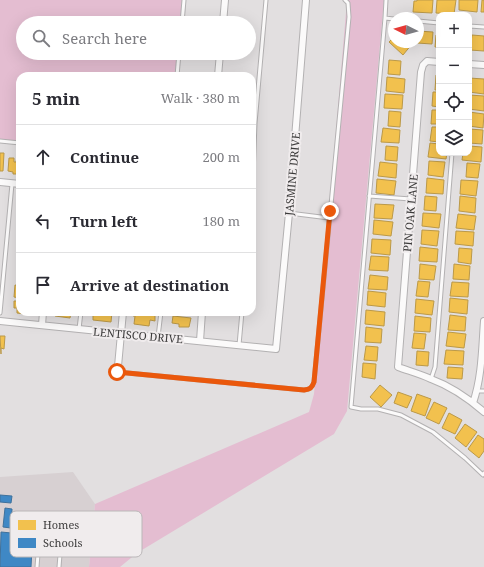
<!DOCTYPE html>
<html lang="en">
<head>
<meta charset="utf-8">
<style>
  body { margin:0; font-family:"Noto Serif",serif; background:#f7f7f7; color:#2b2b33 }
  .controls { position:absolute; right:12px; top:12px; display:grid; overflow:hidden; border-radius:8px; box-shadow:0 4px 16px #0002 }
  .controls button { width:36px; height:36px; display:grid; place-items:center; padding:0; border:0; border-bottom:1px solid #e1e1e2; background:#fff; color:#2b2b33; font:20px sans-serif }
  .compass { position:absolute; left:388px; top:12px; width:36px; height:36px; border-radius:50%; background:#fff; box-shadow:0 4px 16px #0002; rotate:275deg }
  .stop { position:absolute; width:12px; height:12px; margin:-9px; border:3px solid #ea580c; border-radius:50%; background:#fff }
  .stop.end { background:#ea580c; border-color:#fff; box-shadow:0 1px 4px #0008 }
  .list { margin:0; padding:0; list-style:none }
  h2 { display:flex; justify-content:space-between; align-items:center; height:52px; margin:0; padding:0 16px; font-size:17px }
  h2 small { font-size:13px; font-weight:400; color:#7c7c81 }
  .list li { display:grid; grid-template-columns:26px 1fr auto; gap:12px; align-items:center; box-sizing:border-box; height:64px; padding:0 16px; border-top:1px solid #e1e1e2 }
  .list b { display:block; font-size:15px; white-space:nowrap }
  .list em { font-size:13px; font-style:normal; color:#7c7c81 }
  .icon { flex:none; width:22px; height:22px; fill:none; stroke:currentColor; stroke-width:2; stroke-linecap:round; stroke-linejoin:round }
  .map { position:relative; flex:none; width:484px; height:567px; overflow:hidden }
  .search { position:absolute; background:#fff; box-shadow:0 4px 16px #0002; left:16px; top:16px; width:240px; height:44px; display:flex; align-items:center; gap:10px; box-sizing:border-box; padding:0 14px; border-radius:22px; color:#7c7c81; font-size:15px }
  .panel { position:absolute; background:#fff; box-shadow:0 4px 16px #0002; left:16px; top:72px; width:240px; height:244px; border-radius:12px }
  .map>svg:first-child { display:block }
  .built { fill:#d7d0d2 }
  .green { fill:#e4bdd1 }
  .homes { fill:#f2c14e; stroke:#bb9948 }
  .schools { fill:#3f88c5; stroke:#3e719c }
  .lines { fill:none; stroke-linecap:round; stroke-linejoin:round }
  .lane-casing { stroke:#b3b1b2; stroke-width:5 }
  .street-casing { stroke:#b3b1b2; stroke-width:8 }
  .lane { stroke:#fbfafa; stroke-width:3 }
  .street { stroke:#fbfafa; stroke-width:6 }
  .route { stroke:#ea580c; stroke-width:5 }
  .labels { text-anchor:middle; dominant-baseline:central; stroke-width:4; stroke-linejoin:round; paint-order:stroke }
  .street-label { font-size:11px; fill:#3c3b3b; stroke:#f0eced }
  .key { fill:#f0eced; stroke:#bab7b8; stroke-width:1 }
  .key-label { font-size:11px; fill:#3c3b3b }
</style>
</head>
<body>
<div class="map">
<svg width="484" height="567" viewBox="0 0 484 567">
  <rect width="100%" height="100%" fill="#e2dfe0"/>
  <!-- built -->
  <path class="built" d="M73 472 95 504 89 567H0V477Z"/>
  <!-- green -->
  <path class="green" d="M0 0H182L180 23H23V53H177L175 76H20V142L0 140Z
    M347 0H384L347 411 334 434 137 553 120 567H89L95 504 309 412 314 394Z"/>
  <!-- homes -->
  <path class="homes" d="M417 0H433L432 13 413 12 414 1H417Z
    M437 0H456L454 14 436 13Z
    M459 0H478L477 12 459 10Z
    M482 0H484V12H481Z
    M418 31 433 32 432 44 417 43Z
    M436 35H439V47H435Z
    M472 35 484 36V51L470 50Z
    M394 37V42H410L412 44 403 55 389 42Z
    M389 60 401 61 400 75 388 74Z
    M436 75H439V90H435Z
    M387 77 405 79 404 93 386 91Z
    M469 78 484 79V94L469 92Z
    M433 92H439V107L432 106Z
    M385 94 403 95 402 109 384 108Z
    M469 95 484 96V111L469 109Z
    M432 110H439V124H431Z
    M389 111 401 112 400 127 388 126Z
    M469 112 484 114 483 128 469 126Z
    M432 127H439V142L430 141Z
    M383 128 400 130 399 143 381 142Z
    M469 129 483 130 482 144 469 143Z
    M430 143 439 144V153H447L446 159 428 157Z
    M386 146 398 147 397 161 385 160Z
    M469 146 482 147 481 162 462 160 463 153H469Z
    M0 153H4L3 171H0Z
    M17 156H20V174H13V172L8 171 9 158H14V162H16Z
    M429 161 445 162 443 177 428 175Z
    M380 162 397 164 396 178 378 176Z
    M467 163 480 164 478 178 466 177Z
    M427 178 444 180 443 194 426 193Z
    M377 179 396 181 394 195 376 193Z
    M461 180 478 181 476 196 460 194Z
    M425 196 437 197 436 211 424 210Z
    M460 196 476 198 475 213 459 211Z
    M375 204 394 205 392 219 374 218Z
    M423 213 441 214 439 228 422 226Z
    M458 214 476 216 474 230 456 228Z
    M374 220 393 222 391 236 373 234Z
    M422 230 439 231 437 246 421 244Z
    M456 231 474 232 473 246 455 244Z
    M372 239 391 240 390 255 371 253Z
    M420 247 438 249 437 262 419 261Z
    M459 248 472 249 471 264 458 262Z
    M371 256 389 257 388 271 369 270Z
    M420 264 436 266 434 280 419 279Z
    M454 264 470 266 469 280 453 279Z
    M370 275 388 277 387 290 368 289Z
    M418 281 430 282 428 297 416 296Z
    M452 282 469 283 468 297 450 296Z
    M15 285 20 286V298L14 297Z
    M368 291 386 293 385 307 367 305Z
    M450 298 468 300 467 314 449 312Z
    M416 299 434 301 432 315 415 313Z
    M14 301H20V312H33V315L17 313V308H14Z
    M366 310 385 312 384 326 365 324Z
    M55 312H71L70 318 55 316 56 314H55Z
    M93 312H112L111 322 93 320Z
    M134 312 155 314V321L150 320 149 326 134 324 135 316H133Z
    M450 315 466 317 465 331 448 330Z
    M173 316 191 318 189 327H179V324L172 323Z
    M415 316 431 318 430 332 414 331Z
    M366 327 382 329 381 343 365 342Z
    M448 332 466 334 464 348 446 346Z
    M414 333 426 334 424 349 412 348Z
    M0 336H5L4 349 1 348V354Z
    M366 346 378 347 377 361 364 360Z
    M446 350 464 351 463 365 444 364Z
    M417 351 429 352 428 366 416 365Z
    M363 363 376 364 375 379 362 377Z
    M448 367 463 368 462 379 447 378Z
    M380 385 392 395 381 407 370 397Z
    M398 392 412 397 407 408 394 403Z
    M417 394 431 399 425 416 411 411Z
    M434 402 447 408 439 424 426 418Z
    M449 413 462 420 455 434 442 428Z
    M465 424 477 432 466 447 455 438Z
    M478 435 484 439V451L479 458 468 449Z"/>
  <!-- schools -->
  <path class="schools" d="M0 495 12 496 11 503 0 502Z
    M5 508 12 509 11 528 3 527Z
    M1 532 22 534 21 547 32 548 31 567H0Z"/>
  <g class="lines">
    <defs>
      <path id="lane" d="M385 18 386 0
        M394 19 385 18 351 407 361 409H378L401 415 433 432 465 458 483 475 484 473
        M418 21 439 23
        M182 23 184 0
        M469 26 484 27
        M177 76 179 53
        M0 141 20 143
        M369 196 411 199
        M252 201 255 123 266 0
        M289 213 329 218
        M0 313 12 184
        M79 329 81 312
        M158 337 161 312
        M239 345 242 312
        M117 372 304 390C310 389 312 388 314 382L349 17 348 3 345 0
        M431 379 435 367 452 153
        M477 391H484
        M37 567 41 516 63 518 59 567"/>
      <path id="street" d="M223 23 225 0
        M439 62 427 61 423 65 421 72 398 367C409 371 420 374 431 379 450 386 469 399 484 412
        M469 64 484 65
        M218 76 220 53
        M0 182 20 184
        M0 321 276 349 289 213 306 0
        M42 325 43 312
        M200 341 202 312
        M117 377 123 312
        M473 403C482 377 482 348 484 321"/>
    </defs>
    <!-- lane casing -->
    <use href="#lane" class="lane-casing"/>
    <!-- street casing -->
    <use href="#street" class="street-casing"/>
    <!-- lane -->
    <use href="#lane" class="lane"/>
    <!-- street -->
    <use href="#street" class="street"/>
  </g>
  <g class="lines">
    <!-- route -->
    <path class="route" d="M117 372 304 390C310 389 312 388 314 382L330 211"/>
  </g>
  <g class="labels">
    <!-- street labels -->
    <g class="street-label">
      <text transform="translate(292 174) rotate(-85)">JASMINE DRIVE</text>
      <text transform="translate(410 213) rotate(-85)">PIN OAK LANE</text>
      <text transform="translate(138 335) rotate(5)">LENTISCO DRIVE</text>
    </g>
  </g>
  <!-- legend -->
  <rect x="10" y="511" width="132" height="46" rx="6" class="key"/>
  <rect x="18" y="520" width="18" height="10" fill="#f2c14e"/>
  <rect x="18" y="538" width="18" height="10" fill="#3f88c5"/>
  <g class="key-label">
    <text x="43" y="529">Homes</text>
    <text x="43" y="547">Schools</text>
  </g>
</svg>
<div class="controls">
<button>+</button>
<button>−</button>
<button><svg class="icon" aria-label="locate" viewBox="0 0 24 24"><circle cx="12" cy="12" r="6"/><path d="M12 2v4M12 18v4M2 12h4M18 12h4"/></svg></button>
<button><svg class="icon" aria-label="layers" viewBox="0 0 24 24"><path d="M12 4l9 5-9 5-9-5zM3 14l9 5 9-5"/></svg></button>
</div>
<svg class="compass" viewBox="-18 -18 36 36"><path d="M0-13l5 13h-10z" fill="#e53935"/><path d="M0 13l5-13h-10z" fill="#7c7c81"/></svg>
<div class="stop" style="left:117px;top:372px"></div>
<div class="stop end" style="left:330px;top:211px"></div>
<div class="search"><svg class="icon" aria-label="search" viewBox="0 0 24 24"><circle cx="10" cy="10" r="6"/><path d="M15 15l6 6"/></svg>Search here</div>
<section class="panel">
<h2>5 min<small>Walk · 380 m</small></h2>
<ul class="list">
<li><svg class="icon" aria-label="ahead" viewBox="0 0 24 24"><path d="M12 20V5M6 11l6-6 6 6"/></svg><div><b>Continue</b></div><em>200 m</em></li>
<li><svg class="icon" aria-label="left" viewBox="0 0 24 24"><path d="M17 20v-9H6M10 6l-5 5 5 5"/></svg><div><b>Turn left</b></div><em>180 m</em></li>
<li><svg class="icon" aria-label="arrive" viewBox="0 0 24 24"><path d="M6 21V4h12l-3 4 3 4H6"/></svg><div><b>Arrive at destination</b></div></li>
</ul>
</section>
</div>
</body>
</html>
